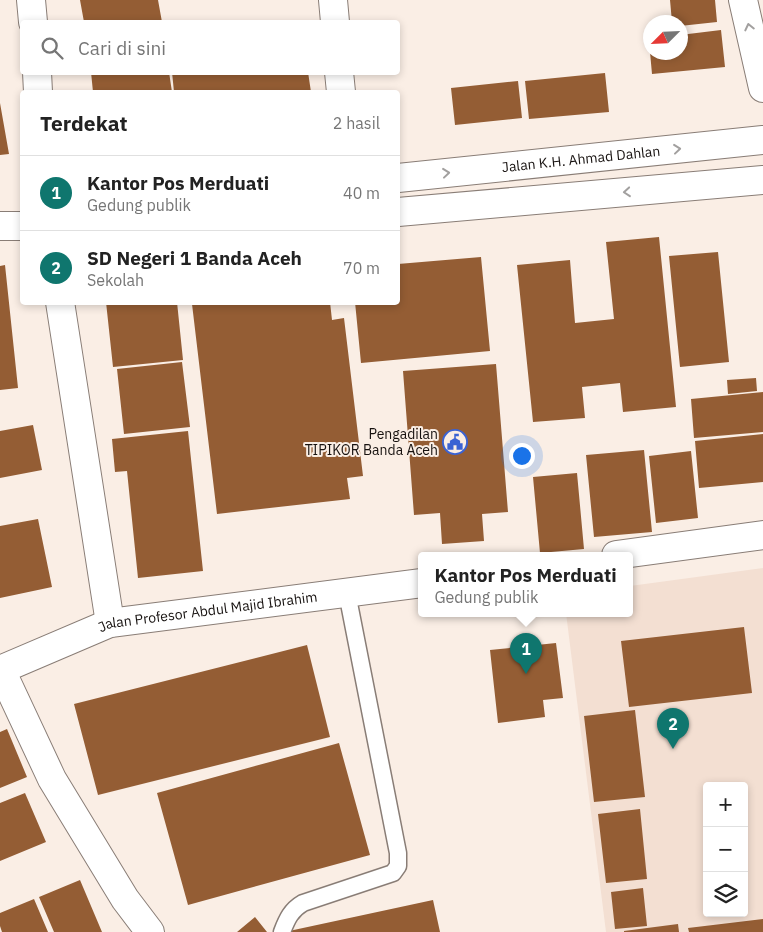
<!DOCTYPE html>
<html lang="id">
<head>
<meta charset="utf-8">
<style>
  body { margin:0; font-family:"IBM Plex Sans",sans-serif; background:#f2f2f2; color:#222 }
  .controls { position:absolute; right:15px; bottom:15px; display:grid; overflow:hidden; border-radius:5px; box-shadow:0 2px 8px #0003 }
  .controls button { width:45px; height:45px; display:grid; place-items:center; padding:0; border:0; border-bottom:1px solid #e0e0e0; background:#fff; color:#222; font:25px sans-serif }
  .compass { position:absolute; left:643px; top:15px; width:45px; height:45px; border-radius:50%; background:#fff; box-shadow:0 2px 8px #0003; rotate:246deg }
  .you { position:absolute; left:521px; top:455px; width:18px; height:18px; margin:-12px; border:4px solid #fff; border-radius:50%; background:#1a73e8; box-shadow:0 0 0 8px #1a73e833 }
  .badge { display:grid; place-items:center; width:32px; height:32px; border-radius:50%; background:#0f766e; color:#fff; font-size:16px; font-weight:700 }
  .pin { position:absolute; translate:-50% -41px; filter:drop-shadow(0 1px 2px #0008) }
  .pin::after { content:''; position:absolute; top:26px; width:18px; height:15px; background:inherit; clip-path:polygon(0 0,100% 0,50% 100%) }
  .popup { position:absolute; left:418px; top:552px; width:215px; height:65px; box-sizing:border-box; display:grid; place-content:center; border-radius:5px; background:#fff; filter:drop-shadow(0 1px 4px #0005); font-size:16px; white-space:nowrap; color:#767676 }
  .popup b { font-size:19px; color:#222 }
  .popup::after { content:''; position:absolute; left:50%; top:100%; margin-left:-10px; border:10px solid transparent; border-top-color:#fff }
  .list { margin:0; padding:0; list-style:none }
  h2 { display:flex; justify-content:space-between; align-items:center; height:65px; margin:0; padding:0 20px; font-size:21px }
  h2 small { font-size:16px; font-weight:400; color:#767676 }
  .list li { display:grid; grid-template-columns:32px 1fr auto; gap:15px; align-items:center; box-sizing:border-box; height:75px; padding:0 20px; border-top:1px solid #e0e0e0 }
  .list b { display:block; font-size:19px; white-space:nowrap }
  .list p { margin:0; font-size:16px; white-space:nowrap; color:#767676 }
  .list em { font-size:16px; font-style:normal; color:#767676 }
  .icon { flex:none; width:28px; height:28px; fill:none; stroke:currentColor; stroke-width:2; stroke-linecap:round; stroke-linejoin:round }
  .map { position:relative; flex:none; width:763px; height:932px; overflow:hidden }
  .search { position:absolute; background:#fff; box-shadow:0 2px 8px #0003; left:20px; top:20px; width:380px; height:55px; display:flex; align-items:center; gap:12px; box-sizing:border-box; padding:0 18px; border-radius:5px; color:#767676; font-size:19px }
  .panel { position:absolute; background:#fff; box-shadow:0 2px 8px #0003; left:20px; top:90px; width:380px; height:215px; border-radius:5px }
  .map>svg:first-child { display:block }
  .built { fill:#f3dfd2; fill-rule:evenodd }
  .building { fill:#945d34 }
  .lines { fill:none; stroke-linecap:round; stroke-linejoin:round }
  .service-casing { stroke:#897d76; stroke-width:19 }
  .minor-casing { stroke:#897d76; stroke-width:30 }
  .secondary-casing { stroke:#897d76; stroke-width:30 }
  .service { stroke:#fff; stroke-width:16 }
  .minor { stroke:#fff; stroke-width:28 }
  .secondary { stroke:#fff; stroke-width:28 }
  .oneway { stroke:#a2a09f }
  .labels { text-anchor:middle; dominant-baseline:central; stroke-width:4; stroke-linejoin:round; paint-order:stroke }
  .street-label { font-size:14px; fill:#171210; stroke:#faeee5 }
  .poi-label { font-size:14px; fill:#171210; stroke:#faeee5; text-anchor:end }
</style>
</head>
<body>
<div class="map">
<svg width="763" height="932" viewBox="0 0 763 932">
  <rect width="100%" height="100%" fill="#faeee5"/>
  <!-- built -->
  <path class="built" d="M763 568V932H606L566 613H630V586ZM707 786H744V913H707Z"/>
  <!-- building -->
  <path class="building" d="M80 0H158L162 22H84Z
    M670 0H715L717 22 680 26V22H672Z
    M721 30 725 67 652 74 650 52H680V35Z
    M91 72H169L172 92H93Z
    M172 72H308L311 92H174Z
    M605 73 609 112 529 119 525 81Z
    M518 81 522 118 455 125 451 88Z
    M0 103 9 154 0 155Z
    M659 237 676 407 623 412 620 383 582 387 585 418 533 422 517 265 570 260 575 323 614 319 606 242Z
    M718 252 729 362 680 367 669 256Z
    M481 257 490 351 361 363 355 302H398V264Z
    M5 265 18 388 0 390V266Z
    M106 302H177L183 360 113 367Z
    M204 302H330L332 320 344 318 363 476 347 478 350 499 217 514 192 304Z
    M182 362 190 427 124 434 117 369Z
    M496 364 508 512 482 514 484 541 442 544 440 513 414 515 403 371Z
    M756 378 757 391 728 394 727 380Z
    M763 392V432L694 438 691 399Z
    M33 425 42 470 0 478V431Z
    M188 431 203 571 138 578 127 471 115 472 112 439Z
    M763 434V482L699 488 695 441Z
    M644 450 652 532 594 537 586 455Z
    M691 451 698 518 656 523 649 456Z
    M577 473 584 549 540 553 533 477Z
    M38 519 52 587 0 598V526Z
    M744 627 752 693 629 707 621 641Z
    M556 643 563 698 543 700 545 717 498 723 490 650Z
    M307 645 330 737 98 795 74 704Z
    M635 710 645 797 594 802 584 716Z
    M7 729 27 777 0 788V732Z
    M339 743 370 855 188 905 157 793Z
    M25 793 46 842 0 861V803Z
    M640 809 647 879 606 883 598 814Z
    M80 880 102 932H54L39 897Z
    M643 888 647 926 615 929 611 892Z
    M34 899 48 932H2L0 926V913Z
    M433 900 440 932H289V931Z
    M255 917 267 932H237Z
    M763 919V932H689L688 928Z
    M678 924 679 932H624V931Z"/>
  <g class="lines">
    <defs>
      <path id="service" d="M282 932C287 919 291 910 303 903L393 873 398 866V853L347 593"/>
      <g id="minor">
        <path d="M333 0 335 22"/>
        <path d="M743 0 763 88"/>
        <path d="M339 72 341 92"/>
        <path id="s1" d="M398 178 763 140"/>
        <path d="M398 212 763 180"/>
        <path d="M60 302 110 623"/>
        <path d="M616 555 763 535"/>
        <path id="s2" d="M0 670 110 623 422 583"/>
        <path d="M1 670 52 779 125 899 150 932"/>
      </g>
      <path id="secondary" d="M31 0 33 22
        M37 72 38 92
        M0 226H22"/>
    </defs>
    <!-- service casing -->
    <use href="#service" class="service-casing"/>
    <!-- minor casing -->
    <use href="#minor" class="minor-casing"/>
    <!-- secondary casing -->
    <use href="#secondary" class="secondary-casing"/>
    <!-- service -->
    <use href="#service" class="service"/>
    <!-- minor -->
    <use href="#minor" class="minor"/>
    <!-- secondary -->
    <use href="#secondary" class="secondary"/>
  </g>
  <!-- one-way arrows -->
  <defs><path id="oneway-chevron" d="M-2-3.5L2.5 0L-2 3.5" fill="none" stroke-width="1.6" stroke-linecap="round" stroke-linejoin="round" transform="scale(1.25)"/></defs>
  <g class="oneway">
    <use href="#oneway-chevron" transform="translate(749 27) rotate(-103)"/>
    <use href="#oneway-chevron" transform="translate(677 149) rotate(-6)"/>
    <use href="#oneway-chevron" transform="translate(446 173) rotate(-6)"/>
    <use href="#oneway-chevron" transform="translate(627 192) rotate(175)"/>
  </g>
  <!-- icons -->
  <defs>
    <symbol id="civic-ring" viewBox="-11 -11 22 22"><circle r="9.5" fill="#faeee5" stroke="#3a62d3" stroke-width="1.5"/><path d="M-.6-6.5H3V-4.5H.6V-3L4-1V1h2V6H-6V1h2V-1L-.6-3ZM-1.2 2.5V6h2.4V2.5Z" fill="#3a62d3"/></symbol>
  </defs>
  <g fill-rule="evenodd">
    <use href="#civic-ring" x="441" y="428" width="28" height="28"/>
  </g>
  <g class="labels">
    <!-- street labels -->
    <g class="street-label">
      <text stroke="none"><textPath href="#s1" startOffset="184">Jalan K.H. Ahmad Dahlan</textPath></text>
      <text stroke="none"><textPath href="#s2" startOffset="218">Jalan Profesor Abdul Majid Ibrahim</textPath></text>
    </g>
    <!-- poi labels -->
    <g class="poi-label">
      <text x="438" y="434">Pengadilan<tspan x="438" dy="16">TIPIKOR Banda Aceh</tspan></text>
    </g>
  </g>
</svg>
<div class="controls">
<button>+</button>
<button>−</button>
<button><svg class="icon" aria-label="layers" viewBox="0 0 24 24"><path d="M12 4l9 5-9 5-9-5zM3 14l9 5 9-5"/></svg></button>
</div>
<svg class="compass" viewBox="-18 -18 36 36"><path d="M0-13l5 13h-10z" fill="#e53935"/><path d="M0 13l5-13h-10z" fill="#767676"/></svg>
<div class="you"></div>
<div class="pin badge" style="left:526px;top:674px">1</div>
<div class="popup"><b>Kantor Pos Merduati</b>Gedung publik</div>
<div class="pin badge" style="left:673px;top:749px">2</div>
<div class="search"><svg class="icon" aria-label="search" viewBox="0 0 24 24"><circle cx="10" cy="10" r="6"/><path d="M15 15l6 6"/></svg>Cari di sini</div>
<section class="panel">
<h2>Terdekat<small>2 hasil</small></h2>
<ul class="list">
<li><span class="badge">1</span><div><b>Kantor Pos Merduati</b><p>Gedung publik</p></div><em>40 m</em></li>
<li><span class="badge">2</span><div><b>SD Negeri 1 Banda Aceh</b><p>Sekolah</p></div><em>70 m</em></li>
</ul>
</section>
</div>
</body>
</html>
